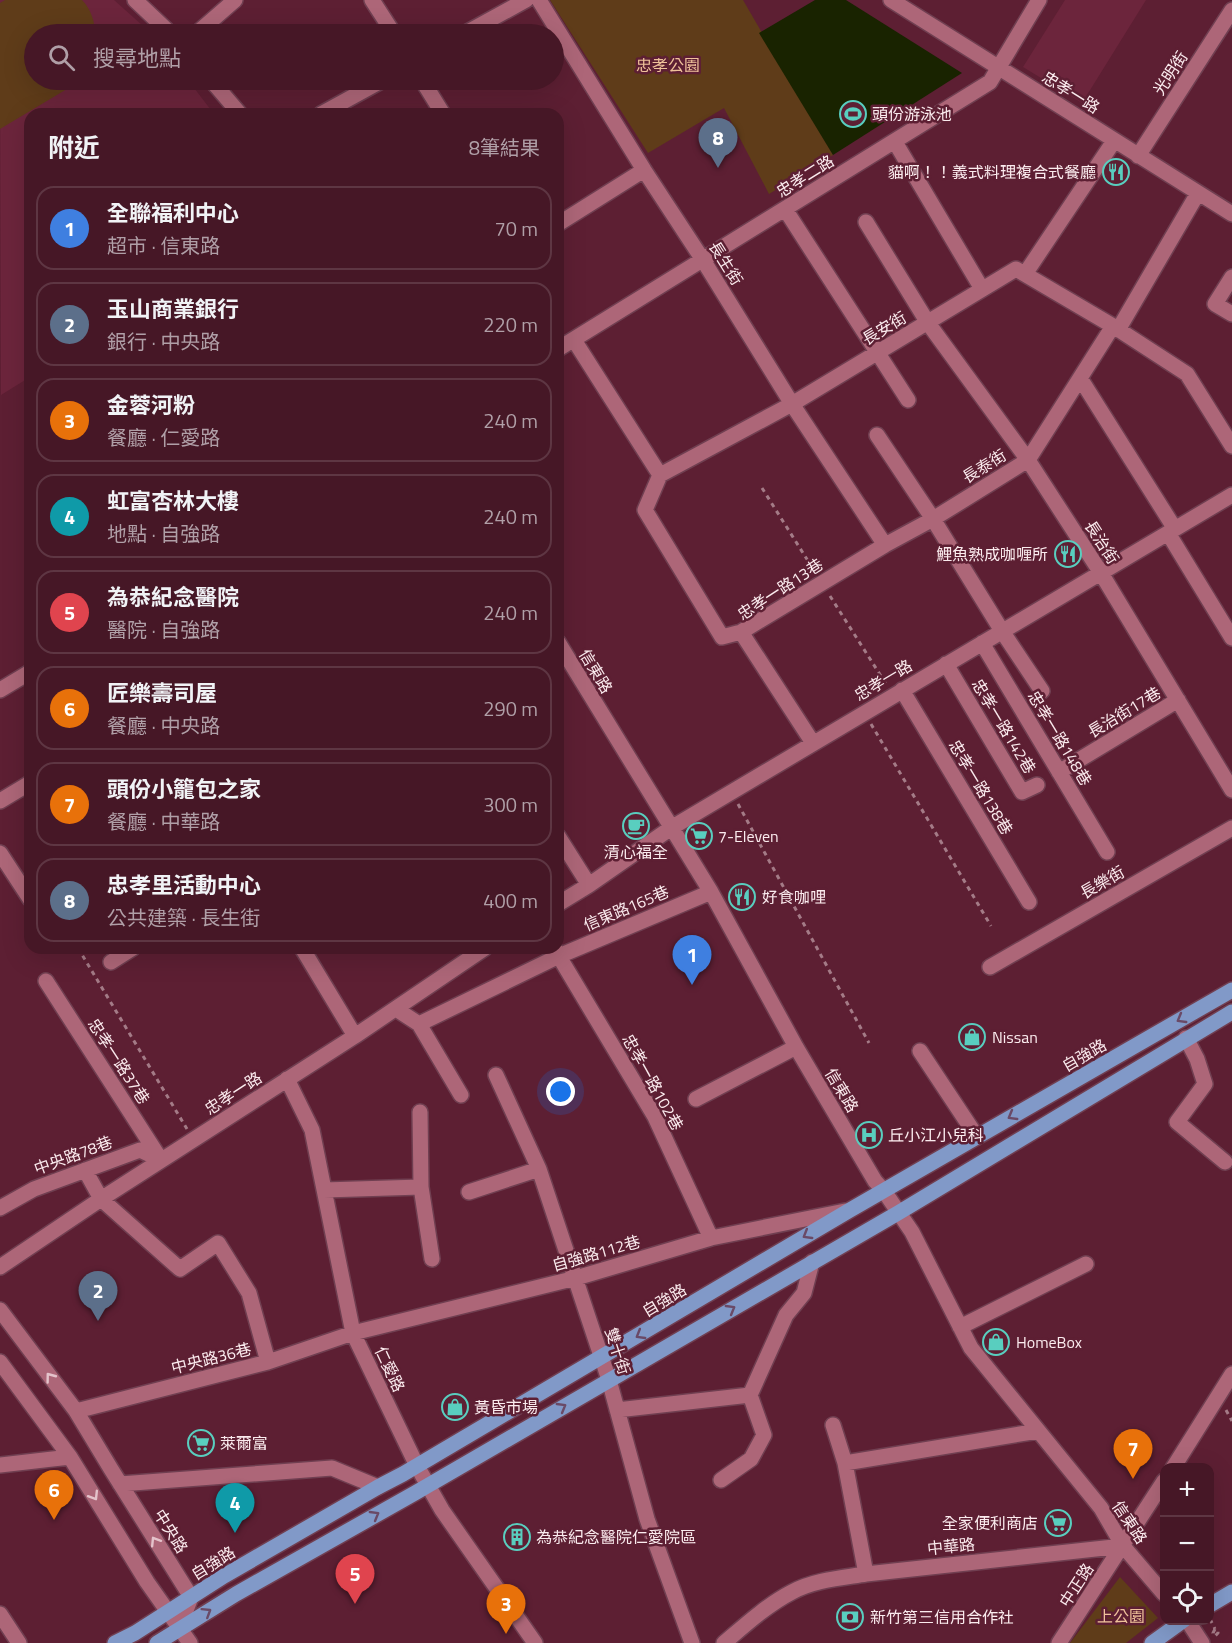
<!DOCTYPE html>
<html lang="zh-TW">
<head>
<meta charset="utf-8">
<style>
  body { margin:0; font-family:"Titillium Web","Noto Sans TC",sans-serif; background:#4d202e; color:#f1f3f6 }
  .controls { position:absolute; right:18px; bottom:18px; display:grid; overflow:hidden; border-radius:12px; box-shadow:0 6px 24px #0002 }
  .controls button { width:54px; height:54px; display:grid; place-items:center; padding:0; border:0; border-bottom:2px solid #5e3643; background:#461726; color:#f1f3f6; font:30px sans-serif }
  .you { position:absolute; left:561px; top:1092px; width:21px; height:21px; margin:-15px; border:4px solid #fff; border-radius:50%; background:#1a73e8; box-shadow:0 0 0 9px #1a73e833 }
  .badge { display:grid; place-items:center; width:39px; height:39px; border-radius:50%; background:#ea580c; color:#fff; font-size:20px; font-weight:700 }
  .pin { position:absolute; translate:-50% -50px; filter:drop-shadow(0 2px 3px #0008) }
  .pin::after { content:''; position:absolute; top:32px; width:21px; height:18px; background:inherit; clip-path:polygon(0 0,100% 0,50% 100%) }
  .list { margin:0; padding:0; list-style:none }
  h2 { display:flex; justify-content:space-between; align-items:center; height:78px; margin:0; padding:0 24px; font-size:26px }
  h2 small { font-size:20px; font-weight:400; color:#b09fa7 }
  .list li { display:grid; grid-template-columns:39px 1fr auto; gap:18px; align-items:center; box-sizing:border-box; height:84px; margin:0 12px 12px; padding:0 12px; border:2px solid #5e3643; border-radius:18px }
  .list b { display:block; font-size:22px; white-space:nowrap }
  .list p { margin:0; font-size:20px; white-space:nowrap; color:#b09fa7 }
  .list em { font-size:20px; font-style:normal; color:#b09fa7 }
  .icon { flex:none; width:33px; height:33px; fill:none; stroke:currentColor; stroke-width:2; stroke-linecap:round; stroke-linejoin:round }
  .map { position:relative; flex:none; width:1232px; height:1643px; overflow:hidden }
  .search { position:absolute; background:#461726; box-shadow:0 6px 24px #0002; left:24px; top:24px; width:540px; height:66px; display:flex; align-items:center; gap:15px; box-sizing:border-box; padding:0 21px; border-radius:33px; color:#b09fa7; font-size:22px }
  .panel { position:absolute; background:#461726; box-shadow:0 6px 24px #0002; left:24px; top:108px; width:540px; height:846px; border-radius:18px }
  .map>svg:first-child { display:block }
  .built { fill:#6c253c }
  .green { fill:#5f3c19 }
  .water { fill:#192300 }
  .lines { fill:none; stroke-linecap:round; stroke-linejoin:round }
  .minor-casing { stroke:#703f51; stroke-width:18 }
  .major-casing { stroke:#703f51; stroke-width:18 }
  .path { stroke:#a47b87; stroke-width:3; stroke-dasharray:4.5 4.5; stroke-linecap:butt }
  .minor { stroke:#ad6678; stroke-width:15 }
  .major { stroke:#8199c8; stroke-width:15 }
  .path-bridge { stroke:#a47b87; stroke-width:3; stroke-dasharray:4.5 4.5; stroke-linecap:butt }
  .oneway { stroke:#6a4a67 }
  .oneway2 { stroke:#e4c3cb }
  .labels { text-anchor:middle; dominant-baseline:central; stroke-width:5; stroke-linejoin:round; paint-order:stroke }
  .park-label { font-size:16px; fill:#efc29a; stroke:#5d1f33 }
  .street-label { font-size:16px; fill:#fbebee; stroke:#5d1f33 }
  .poi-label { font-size:16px; fill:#fbebee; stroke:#5d1f33; text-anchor:start }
</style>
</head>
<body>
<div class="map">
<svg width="1232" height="1643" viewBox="0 0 1232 1643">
  <rect width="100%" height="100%" fill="#5d1f33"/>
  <!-- built -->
  <path class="built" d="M0 0H114L152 34H34V80H188L214 114H30V377L1 395Z
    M1065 0H1146L1082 103 1023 67Z"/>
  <!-- green -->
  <path class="green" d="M5 0H82C91 9 95 22 95 34H34V80H82L0 129V3Z
    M550 0H743L833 155 769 194 724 108 648 153Z
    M1120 1577 1158 1618 1126 1643H1070Z"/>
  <!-- water -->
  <path class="water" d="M815 0H846L962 73 833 155 759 33Z"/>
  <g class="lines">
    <defs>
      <path id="minor" d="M135 0 171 34
        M372 0 394 34
        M539 0 644 170 703 260 792 404 885 545
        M891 0 1232 214
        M196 34 235 0
        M464 34 526 0
        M211 80 240 114
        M422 80 443 114
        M321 114 383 80
        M895 142 982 289
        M1138 156 1232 10
        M785 209 908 400
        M866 222 928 323 1028 460 1101 573 1232 790
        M558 224 644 170
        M1025 274 1114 141
        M1232 277 1215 304 1232 314
        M1118 330 1198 193
        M574 340 660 475 792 404 1016 269 1113 326 1187 374 1232 446
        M558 349 990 82 1039 0
        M1080 378 1175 529
        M877 435 933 519 1002 631 1042 691
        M660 475 645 510 722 637 741 632
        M1168 533 1232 638
        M558 642 711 892 796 1047 875 1181 884 1191 912 1232 971 1348 1101 1508 1123 1546 1164 1594
        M982 643 1107 852
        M946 664 1022 792 1037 785
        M0 690 30 672
        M902 690 1029 902
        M813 743 741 632 885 545 933 519 1028 460 1113 326
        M1059 772 1178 700
        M0 801 30 783
        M558 836 589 885
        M0 853 30 899
        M558 904 589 885 671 828 1232 495
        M302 948 355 1036
        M554 948 655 1117 711 1238
        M111 962 133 948
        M990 967 1232 828
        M46 981 161 1160
        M396 1009 419 1024 559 956 711 892
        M419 1024 461 1095
        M1186 1038 1197 1059 1205 1084 1177 1122 1225 1162
        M920 1051 977 1137
        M496 1075 539 1169 609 1380 647 1519 692 1643
        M287 1079 312 1130 353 1333 417 1466 442 1510 535 1643
        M696 1099 796 1047
        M420 1112 421 1187 432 1259
        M85 1170 101 1199 180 1269 218 1243 249 1293 268 1362
        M324 1190 421 1187
        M469 1192 539 1169
        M0 1208 34 1189 140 1150 161 1160
        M0 1267 101 1199 355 1036 485 948
        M0 1310 76 1411 111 1469 191 1597 179 1629
        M960 1327 1086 1264
        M0 1362 70 1457 147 1582 190 1643
        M617 1410 750 1395 786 1315 804 1293 812 1262
        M76 1411 268 1362 353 1333 576 1278 711 1238 845 1211
        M833 1425 845 1463 866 1574
        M845 1463 1038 1431
        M0 1465 70 1457
        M1173 1468 1232 1374
        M721 1480 751 1459 764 1435 750 1395
        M120 1484 332 1468 378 1487
        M0 1614 19 1643
        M1187 1620 1202 1643
        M724 1643C745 1625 767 1605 792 1592 814 1580 841 1578 866 1574L1123 1546
        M1059 1643 1164 1481"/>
      <path id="major" d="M1210 1605 1232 1592
        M115 1643 135 1633 224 1576 378 1487 403 1474 850 1210 1232 990
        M157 1643 236 1594 415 1493 898 1213 1232 1012
        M1152 1643 1184 1620"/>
    </defs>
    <!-- minor casing -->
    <use href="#minor" class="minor-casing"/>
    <!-- major casing -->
    <use href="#major" class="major-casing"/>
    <!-- path -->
    <path class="path" d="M762 488 815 572
      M830 596 886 684
      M871 724 991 926
      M738 804 869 1043
      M78 948 187 1129
      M1226 1410 1232 1421
      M1215 1629 1213 1633 1215 1636 1218 1633V1629"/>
    <!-- minor -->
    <use href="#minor" class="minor"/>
    <!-- major -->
    <use href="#major" class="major"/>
    <!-- path-bridge -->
    <path class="path-bridge" d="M1210 1619 1215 1629"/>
  </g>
  <!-- one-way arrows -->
  <defs><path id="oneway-chevron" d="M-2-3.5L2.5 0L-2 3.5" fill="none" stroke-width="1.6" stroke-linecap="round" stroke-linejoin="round" transform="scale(1.5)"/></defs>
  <g class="oneway">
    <use href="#oneway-chevron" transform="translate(1181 1019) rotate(150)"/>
    <use href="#oneway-chevron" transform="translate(1012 1116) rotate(150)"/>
    <use href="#oneway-chevron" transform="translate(807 1235) rotate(149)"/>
    <use href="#oneway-chevron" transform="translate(731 1309) rotate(-30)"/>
    <use href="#oneway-chevron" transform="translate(640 1335) rotate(149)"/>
    <use href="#oneway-chevron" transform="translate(562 1407) rotate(-30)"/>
    <use href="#oneway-chevron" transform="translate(375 1515) rotate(-30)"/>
    <use href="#oneway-chevron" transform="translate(207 1612) rotate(-32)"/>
  </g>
  <g class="oneway2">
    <use href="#oneway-chevron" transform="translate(50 1377) rotate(-127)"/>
    <use href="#oneway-chevron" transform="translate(94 1496) rotate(58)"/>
    <use href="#oneway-chevron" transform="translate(155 1541) rotate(-122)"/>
  </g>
  <!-- icons -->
  <defs>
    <symbol id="stadium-ring" viewBox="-11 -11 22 22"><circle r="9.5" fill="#5d1f33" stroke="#59cebf" stroke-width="1.5"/><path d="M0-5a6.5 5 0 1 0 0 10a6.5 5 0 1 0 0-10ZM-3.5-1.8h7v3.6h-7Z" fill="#59cebf"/></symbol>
    <symbol id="restaurant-ring" viewBox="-11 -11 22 22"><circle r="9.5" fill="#5d1f33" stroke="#59cebf" stroke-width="1.5"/><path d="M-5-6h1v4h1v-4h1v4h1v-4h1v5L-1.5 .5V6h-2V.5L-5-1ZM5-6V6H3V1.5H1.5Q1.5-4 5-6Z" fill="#59cebf"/></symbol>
    <symbol id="cafe-ring" viewBox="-11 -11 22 22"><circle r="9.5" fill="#5d1f33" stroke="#59cebf" stroke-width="1.5"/><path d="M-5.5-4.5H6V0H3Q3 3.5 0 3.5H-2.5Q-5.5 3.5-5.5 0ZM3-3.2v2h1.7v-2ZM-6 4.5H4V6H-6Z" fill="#59cebf"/></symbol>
    <symbol id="supermarket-ring" viewBox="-11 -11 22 22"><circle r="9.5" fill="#5d1f33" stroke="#59cebf" stroke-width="1.5"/><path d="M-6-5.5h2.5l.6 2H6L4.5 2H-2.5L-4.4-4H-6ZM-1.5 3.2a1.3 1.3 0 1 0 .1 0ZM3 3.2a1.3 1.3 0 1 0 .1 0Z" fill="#59cebf"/></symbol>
    <symbol id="shop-ring" viewBox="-11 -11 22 22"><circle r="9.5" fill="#5d1f33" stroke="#59cebf" stroke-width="1.5"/><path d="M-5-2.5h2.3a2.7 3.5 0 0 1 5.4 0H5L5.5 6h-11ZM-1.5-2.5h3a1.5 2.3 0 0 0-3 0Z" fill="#59cebf"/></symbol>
    <symbol id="hospital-ring" viewBox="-11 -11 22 22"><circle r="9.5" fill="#5d1f33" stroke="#59cebf" stroke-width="1.5"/><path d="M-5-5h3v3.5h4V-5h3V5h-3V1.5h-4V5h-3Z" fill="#59cebf"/></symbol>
    <symbol id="building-ring" viewBox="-11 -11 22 22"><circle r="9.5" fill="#5d1f33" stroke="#59cebf" stroke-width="1.5"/><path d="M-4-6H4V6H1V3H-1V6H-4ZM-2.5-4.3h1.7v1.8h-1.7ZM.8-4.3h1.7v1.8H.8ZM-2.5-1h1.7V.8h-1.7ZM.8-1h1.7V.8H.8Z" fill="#59cebf"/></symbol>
    <symbol id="bank-ring" viewBox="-11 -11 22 22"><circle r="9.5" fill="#5d1f33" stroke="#59cebf" stroke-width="1.5"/><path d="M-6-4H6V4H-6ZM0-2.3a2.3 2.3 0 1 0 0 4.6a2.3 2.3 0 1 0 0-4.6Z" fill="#59cebf"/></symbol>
  </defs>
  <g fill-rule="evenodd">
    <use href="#stadium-ring" x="838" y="99" width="30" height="30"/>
    <use href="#restaurant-ring" x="1101" y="157" width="30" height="30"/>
    <use href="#restaurant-ring" x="1053" y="539" width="30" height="30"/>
    <use href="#cafe-ring" x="621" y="811" width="30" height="30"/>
    <use href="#supermarket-ring" x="684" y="821" width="30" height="30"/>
    <use href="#restaurant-ring" x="727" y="882" width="30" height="30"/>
    <use href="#shop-ring" x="957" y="1022" width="30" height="30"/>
    <use href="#hospital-ring" x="854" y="1120" width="30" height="30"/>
    <use href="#shop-ring" x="981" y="1327" width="30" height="30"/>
    <use href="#shop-ring" x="440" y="1392" width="30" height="30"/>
    <use href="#supermarket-ring" x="186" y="1428" width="30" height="30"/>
    <use href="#supermarket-ring" x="1043" y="1508" width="30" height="30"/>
    <use href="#building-ring" x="502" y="1522" width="30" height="30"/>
    <use href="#bank-ring" x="835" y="1602" width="30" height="30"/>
  </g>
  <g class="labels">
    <!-- park labels -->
    <g class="park-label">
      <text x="668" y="65">忠孝公園</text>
      <text x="1121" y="1616">上公園</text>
    </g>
    <!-- street labels -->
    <g class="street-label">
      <text transform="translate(1170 73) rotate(-57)">光明街</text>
      <text transform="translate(1071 92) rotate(32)">忠孝一路</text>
      <text transform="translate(805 176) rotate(-32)">忠孝二路</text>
      <text transform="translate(726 263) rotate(58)">長生街</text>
      <text transform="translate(884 328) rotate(-31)">長安街</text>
      <text transform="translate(984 466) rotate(-32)">長泰街</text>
      <text transform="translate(1102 542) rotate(57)">長治街</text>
      <text transform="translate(780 589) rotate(-33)">忠孝一路13巷</text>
      <text transform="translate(596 671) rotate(59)">信東路</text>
      <text transform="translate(883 680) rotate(-31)">忠孝一路</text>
      <text transform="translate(1124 712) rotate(-31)">長治街17巷</text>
      <text transform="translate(1004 726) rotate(59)">忠孝一路142巷</text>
      <text transform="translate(1060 738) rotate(59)">忠孝一路148巷</text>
      <text transform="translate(981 787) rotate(59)">忠孝一路138巷</text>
      <text transform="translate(1102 882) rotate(-30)">長樂街</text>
      <text transform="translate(626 908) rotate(-23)">信東路165巷</text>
      <text transform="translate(1084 1055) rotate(-30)">自強路</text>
      <text transform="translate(119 1061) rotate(57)">忠孝一路37巷</text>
      <text transform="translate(653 1082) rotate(61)">忠孝一路102巷</text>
      <text transform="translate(842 1090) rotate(59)">信東路</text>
      <text transform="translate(233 1093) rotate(-33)">忠孝一路</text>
      <text transform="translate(73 1155) rotate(-20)">中央路78巷</text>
      <text transform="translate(596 1253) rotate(-16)">自強路112巷</text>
      <text transform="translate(664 1300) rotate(-31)">自強路</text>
      <text transform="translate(618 1351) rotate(72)">雙十街</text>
      <text transform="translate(211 1358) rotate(-14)">中央路36巷</text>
      <text transform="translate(390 1369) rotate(65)">仁愛路</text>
      <text transform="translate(1130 1522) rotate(56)">信東路</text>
      <text transform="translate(171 1531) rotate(58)">中央路</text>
      <text transform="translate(951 1546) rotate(-6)">中華路</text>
      <text transform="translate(213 1563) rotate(-32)">自強路</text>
      <text transform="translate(1076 1585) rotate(-57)">中正路</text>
    </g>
    <!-- poi labels -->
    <g class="poi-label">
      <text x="872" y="114">頭份游泳池</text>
      <text x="1096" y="172" text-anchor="end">貓啊！！義式料理複合式餐廳</text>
      <text x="1048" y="554" text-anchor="end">鯉魚熟成咖喱所</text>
      <text x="718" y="836">7-Eleven</text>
      <text x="636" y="852" text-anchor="middle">清心福全</text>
      <text x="762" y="897">好食咖哩</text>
      <text x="992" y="1037">Nissan</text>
      <text x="888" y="1135">丘小江小兒科</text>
      <text x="1016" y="1342">HomeBox</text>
      <text x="474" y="1407">黃昏市場</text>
      <text x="220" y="1443">萊爾富</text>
      <text x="1038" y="1523" text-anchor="end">全家便利商店</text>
      <text x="536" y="1537">為恭紀念醫院仁愛院區</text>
      <text x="870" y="1617">新竹第三信用合作社</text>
    </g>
  </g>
</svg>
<div class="controls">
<button>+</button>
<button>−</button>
<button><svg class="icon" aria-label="locate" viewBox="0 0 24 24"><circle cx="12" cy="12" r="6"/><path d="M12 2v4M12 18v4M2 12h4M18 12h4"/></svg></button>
</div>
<div class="you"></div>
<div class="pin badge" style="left:692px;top:985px;background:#3f7fe0">1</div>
<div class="pin badge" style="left:98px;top:1321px;background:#5c6f8a">2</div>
<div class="pin badge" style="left:506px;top:1634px;background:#e8710a">3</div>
<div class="pin badge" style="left:235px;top:1533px;background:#0f9aa8">4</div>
<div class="pin badge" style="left:355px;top:1604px;background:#e0444e">5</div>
<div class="pin badge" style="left:54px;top:1520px;background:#e8710a">6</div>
<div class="pin badge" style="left:1133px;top:1479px;background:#e8710a">7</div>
<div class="pin badge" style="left:718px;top:168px;background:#5c6f8a">8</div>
<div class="search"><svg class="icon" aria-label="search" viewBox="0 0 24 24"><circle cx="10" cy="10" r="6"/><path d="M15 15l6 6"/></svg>搜尋地點</div>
<section class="panel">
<h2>附近<small>8筆結果</small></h2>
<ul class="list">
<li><span class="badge" style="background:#3f7fe0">1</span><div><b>全聯福利中心</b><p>超市 · 信東路</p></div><em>70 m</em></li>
<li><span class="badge" style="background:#5c6f8a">2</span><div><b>玉山商業銀行</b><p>銀行 · 中央路</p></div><em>220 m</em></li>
<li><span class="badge" style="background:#e8710a">3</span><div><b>金蓉河粉</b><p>餐廳 · 仁愛路</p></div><em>240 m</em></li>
<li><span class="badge" style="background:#0f9aa8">4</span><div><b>虹富杏林大樓</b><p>地點 · 自強路</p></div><em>240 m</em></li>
<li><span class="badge" style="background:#e0444e">5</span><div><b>為恭紀念醫院</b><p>醫院 · 自強路</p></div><em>240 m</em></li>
<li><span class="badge" style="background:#e8710a">6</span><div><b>匠樂壽司屋</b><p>餐廳 · 中央路</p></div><em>290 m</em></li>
<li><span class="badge" style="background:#e8710a">7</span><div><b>頭份小籠包之家</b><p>餐廳 · 中華路</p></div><em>300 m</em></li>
<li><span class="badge" style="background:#5c6f8a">8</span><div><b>忠孝里活動中心</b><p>公共建築 · 長生街</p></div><em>400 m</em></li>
</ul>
</section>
</div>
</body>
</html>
